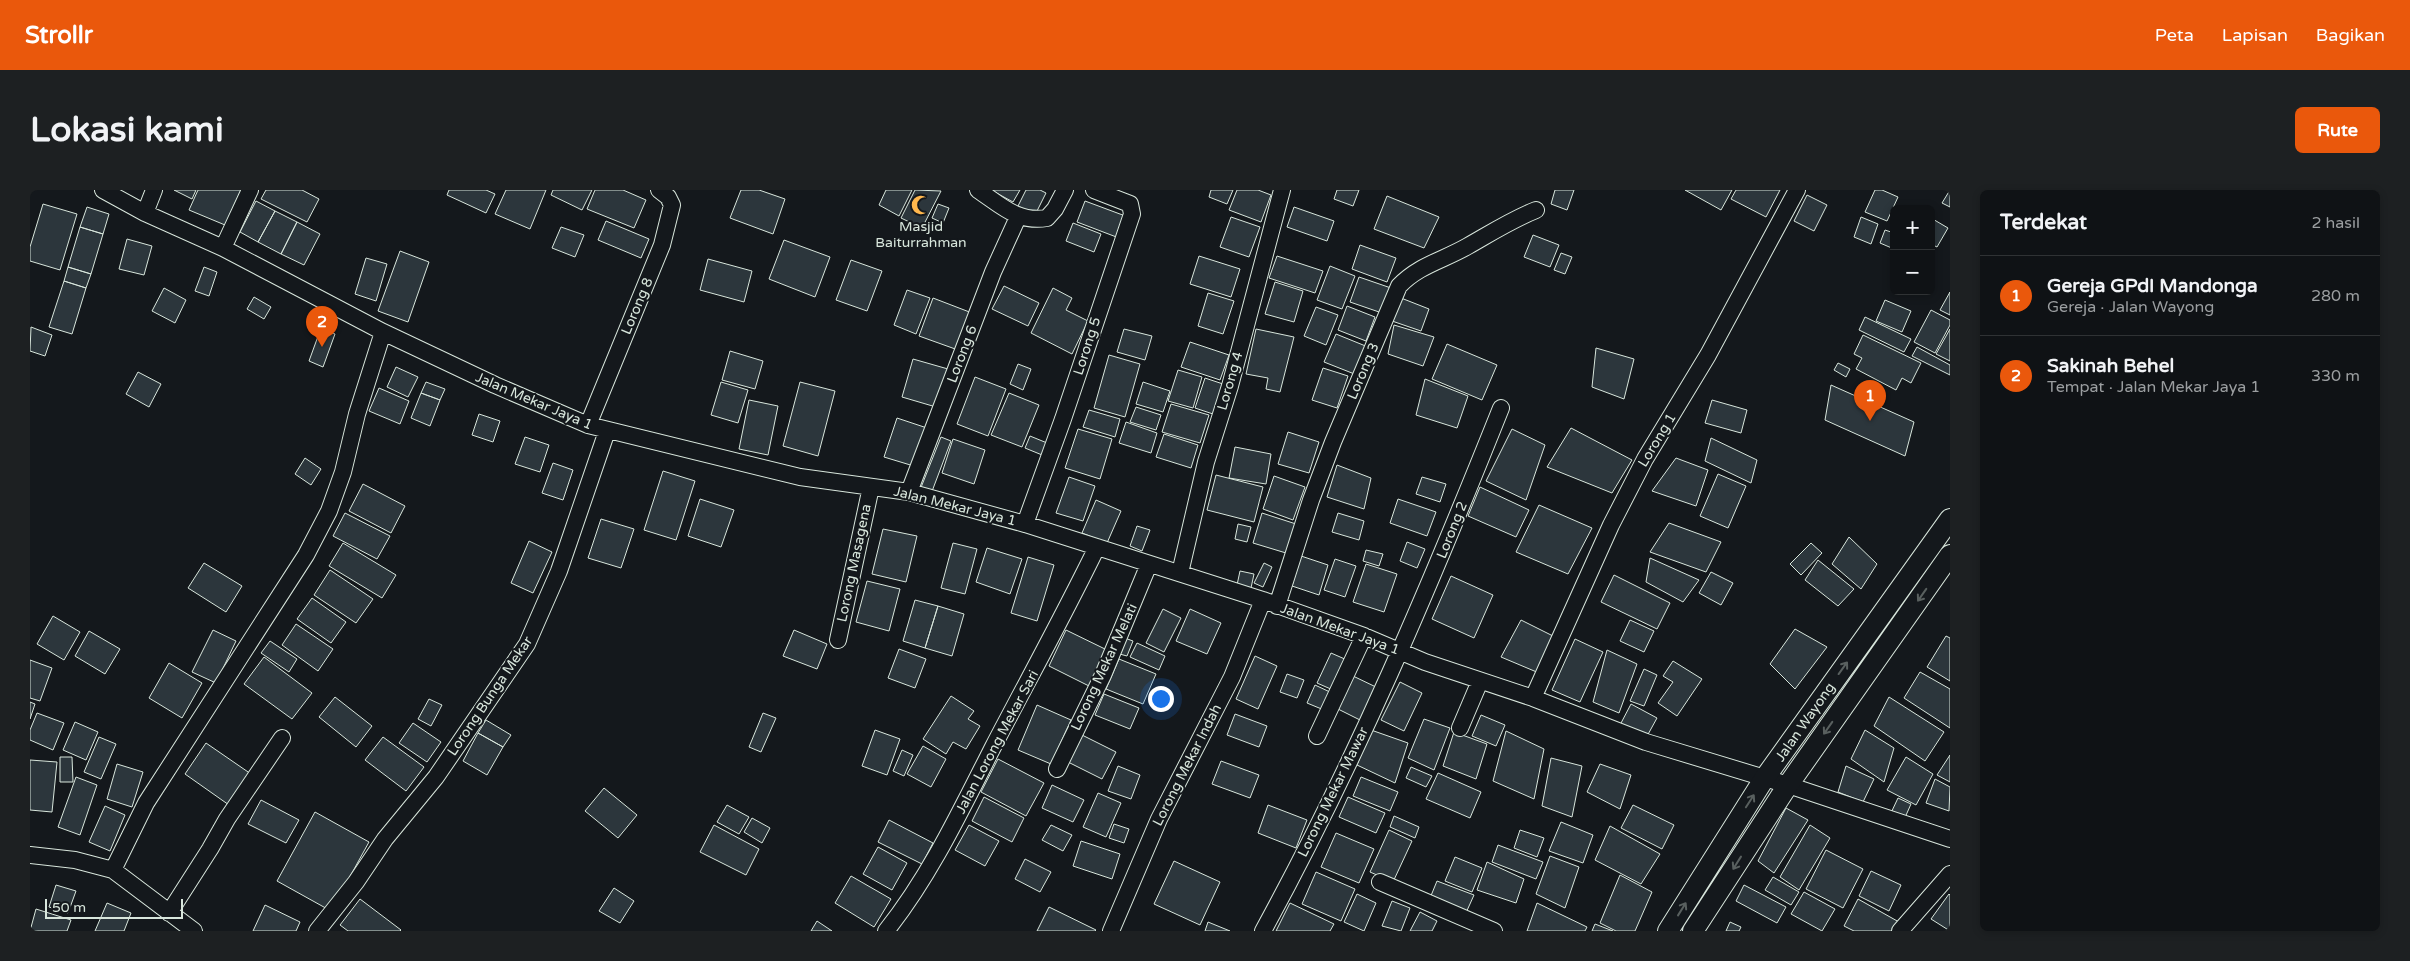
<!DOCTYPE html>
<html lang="id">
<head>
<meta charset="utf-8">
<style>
  body { margin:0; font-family:"Varela Round",sans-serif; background:#1d2022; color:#f1f3f6 }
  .controls { position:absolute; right:15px; top:15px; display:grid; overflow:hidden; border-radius:8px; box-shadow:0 2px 8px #0003 }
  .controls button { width:45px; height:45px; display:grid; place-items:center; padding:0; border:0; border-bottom:1px solid #2f3234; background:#0f1215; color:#f1f3f6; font:25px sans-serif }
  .scale { position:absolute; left:15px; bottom:12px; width:138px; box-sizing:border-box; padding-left:5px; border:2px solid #d8e6dc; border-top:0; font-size:14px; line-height:18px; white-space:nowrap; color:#d8e6dc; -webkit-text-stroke:4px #14181c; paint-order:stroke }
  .you { position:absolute; left:1130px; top:508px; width:18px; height:18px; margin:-12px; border:4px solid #fff; border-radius:50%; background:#1a73e8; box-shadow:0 0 0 8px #1a73e833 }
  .badge { display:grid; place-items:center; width:32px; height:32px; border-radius:50%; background:#ea580c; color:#fff; font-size:16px; font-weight:700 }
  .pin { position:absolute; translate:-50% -41px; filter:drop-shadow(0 1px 2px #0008) }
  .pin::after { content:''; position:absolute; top:26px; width:18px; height:15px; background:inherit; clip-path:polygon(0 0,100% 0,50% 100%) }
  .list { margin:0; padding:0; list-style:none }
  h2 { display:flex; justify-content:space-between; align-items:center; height:65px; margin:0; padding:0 20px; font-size:21px }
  h2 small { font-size:16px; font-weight:400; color:#9b9ea0 }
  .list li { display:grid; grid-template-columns:32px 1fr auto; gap:15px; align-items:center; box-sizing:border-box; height:80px; padding:0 20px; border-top:1px solid #2f3234 }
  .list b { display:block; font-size:19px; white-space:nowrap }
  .list p { margin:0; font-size:16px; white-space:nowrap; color:#9b9ea0 }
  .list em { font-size:16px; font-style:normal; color:#9b9ea0 }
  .map { position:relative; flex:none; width:1920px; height:741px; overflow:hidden; border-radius:8px }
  header { display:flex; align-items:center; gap:30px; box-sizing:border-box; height:70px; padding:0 25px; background:#ea580c; color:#fff }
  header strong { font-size:24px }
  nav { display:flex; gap:28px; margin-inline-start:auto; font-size:18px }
  .intro { display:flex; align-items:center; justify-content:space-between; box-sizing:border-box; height:120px; padding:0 30px }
  h1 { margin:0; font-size:35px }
  .button { padding:12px 22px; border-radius:8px; background:#ea580c; color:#fff; font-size:18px; font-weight:700 }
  main { display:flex; gap:30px; padding:0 30px }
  aside { flex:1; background:#0f1215; border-radius:8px; box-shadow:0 2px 8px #0003 }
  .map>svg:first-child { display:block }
  .building { fill:#2c363c; stroke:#d8e6dc }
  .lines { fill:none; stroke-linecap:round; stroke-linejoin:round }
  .minor-casing { stroke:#d8e6dc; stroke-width:18 }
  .tertiary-casing { stroke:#d8e6dc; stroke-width:22 }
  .minor { stroke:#14181c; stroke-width:16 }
  .tertiary { stroke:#14181c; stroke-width:20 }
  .oneway { stroke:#59605f }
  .labels { text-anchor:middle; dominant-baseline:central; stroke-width:4; stroke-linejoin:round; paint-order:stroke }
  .poi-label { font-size:14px; fill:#d8e6dc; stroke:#14181c }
  .street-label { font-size:14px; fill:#d8e6dc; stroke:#14181c }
</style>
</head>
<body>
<header>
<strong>Strollr</strong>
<nav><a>Peta</a><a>Lapisan</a><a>Bagikan</a></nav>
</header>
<div class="intro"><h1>Lokasi kami</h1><a class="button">Rute</a></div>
<main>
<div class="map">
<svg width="1920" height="741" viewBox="0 0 1920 741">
  <rect width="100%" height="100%" fill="#14181c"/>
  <!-- building -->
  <path class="building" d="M144 0H166L162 9Z
    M168 0H211L195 35 159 20Z
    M236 0H272L289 9 277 32 231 9Z
    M419 0H456L465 4 456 23 417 5Z
    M476 0H516L500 39 465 24Z
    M523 0H562L552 20 521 5Z
    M565 0H593L616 10 604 38 557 19Z
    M711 0H729L755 9 743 44 700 28Z
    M856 0H882L869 26 849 15Z
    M885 0 911 1 892 38 871 28Z
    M961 0H990L983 12Z
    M996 0H1010L1016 3 1005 25 988 16Z
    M1181 0H1203L1197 14 1179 7Z
    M1207 0H1228L1241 5 1231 32 1199 20Z
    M1307 0H1329L1323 16 1304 9Z
    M1525 0H1544L1537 20 1521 14Z
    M1655 0H1702L1691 20Z
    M1706 0H1750L1736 27 1701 9Z
    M1845 0H1852L1868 7 1857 31 1835 22Z
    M1920 0V17L1912 13Z
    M1777 5 1797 15 1784 41 1764 31Z
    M1357 6 1409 27 1394 58 1344 39Z
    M226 11 245 21 228 52 210 42Z
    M1055 11 1098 27 1089 48 1047 32Z
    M13 14 47 24 30 80 0 71V57Z
    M908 14 919 18 913 33 902 28Z
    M57 17 79 24 73 44 50 37Z
    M1264 17 1304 31 1297 51 1257 37Z
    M245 21 267 32 251 64 228 52Z
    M1201 27 1230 37 1219 67 1190 57Z
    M1831 27 1848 34 1841 54 1824 47Z
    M1901 28 1918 38 1907 57 1901 54Z
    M576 31 619 49 611 68 568 50Z
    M267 32 290 44 274 75 251 64Z
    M1043 33 1071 44 1064 62 1036 51Z
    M50 37 73 44 61 84 38 77Z
    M531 37 554 45 545 67 522 58Z
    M1855 40 1864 43V59L1850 53Z
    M1503 45 1529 55 1520 77 1494 67Z
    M97 49 122 56 114 85 89 79Z
    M754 50 800 67 785 107 739 89Z
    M1330 55 1366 68 1357 92 1322 79Z
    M370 61 399 72 378 132 348 121Z
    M1531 63 1542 67 1535 84 1524 80Z
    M1169 66 1210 79 1201 107 1160 94Z
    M1247 66 1293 81 1285 103 1239 88Z
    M336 68 357 74 346 111 325 104Z
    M678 69 722 81 714 112 670 100Z
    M821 70 852 81 837 121 806 110Z
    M1300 76 1325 86 1312 119 1287 110Z
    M38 77 61 84 56 98 34 91Z
    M174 77 187 82 179 106 165 101Z
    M1329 87 1361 98 1352 123 1320 112Z
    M34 91 56 98 42 144 19 137Z
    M1245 92 1273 101 1264 132 1235 124Z
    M974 96 1009 113 998 136 962 119Z
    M134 98 156 110 145 133 122 121Z
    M1023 98 1042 108 1036 120 1058 131 1042 164 1001 143Z
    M877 100 900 108 886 144 864 135Z
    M1920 102V125L1910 120Z
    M1178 103 1204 111 1193 144 1168 136Z
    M224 107 241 117 234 129 217 119Z
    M903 108 942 123 928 160 889 146Z
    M1371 108 1399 119 1391 141 1362 131Z
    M1855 110 1881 121 1872 142 1846 131Z
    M1317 116 1345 127 1336 151 1308 140Z
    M1286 117 1308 125 1296 155 1274 146Z
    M1901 120 1920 130V135L1905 163 1884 152Z
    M1835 127 1881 149 1874 162 1829 140Z
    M1364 135 1404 147 1393 176 1358 164Z
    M1 137 22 145 15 166 0 161Z
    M291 138 305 144 293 177 279 171Z
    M1094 139 1122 146 1115 170 1087 162Z
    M1226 139 1264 147 1250 202 1236 199 1238 188 1216 184Z
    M1920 139V171L1906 164Z
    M1306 144 1338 157 1327 185 1294 172Z
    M1833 145 1891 173 1881 193 1872 188 1866 200 1826 179 1832 168 1824 164Z
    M1160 152 1199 165 1190 190 1151 177Z
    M1417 154 1467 175 1452 210 1402 189Z
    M1887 157 1920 175V185L1882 166Z
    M1566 158 1604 169 1594 209 1562 197Z
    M700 161 733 171 725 199 692 190Z
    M1079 165 1110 174 1095 227 1064 218Z
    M883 169 918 179 906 217 872 207Z
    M1808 173 1820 179 1816 187 1804 180Z
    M988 174 1001 179 993 200 980 194Z
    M366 177 388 187 378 207 357 197Z
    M1293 178 1318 186 1307 218 1282 210Z
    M1148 180 1172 187 1163 218 1138 211Z
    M108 182 131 194 119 217 96 204Z
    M945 187 976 199 958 246 927 234Z
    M1175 188 1196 195 1186 225 1165 218Z
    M1395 189 1438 206 1427 238 1386 225Z
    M396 192 415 199 410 210 391 203Z
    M691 192 718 200 708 233 681 225Z
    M770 192 805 201 788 266 753 256Z
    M1113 192 1140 201 1133 222 1106 214Z
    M1801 195 1884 232 1875 266 1795 230Z
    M349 198 379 211 370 234 339 221Z
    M391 203 410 210 400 236 381 228Z
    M979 203 1009 215 992 257 961 245Z
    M719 210 748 216 738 265 709 259Z
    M1682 210 1717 220 1711 243 1675 233Z
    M1141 214 1179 225 1170 253 1132 242Z
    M1106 217 1131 225 1126 240 1100 232Z
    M1059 220 1090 229 1085 247 1053 237Z
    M449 224 470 231 463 252 442 245Z
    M867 228 900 239 887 277 854 267Z
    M1096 232 1127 243 1121 263 1089 253Z
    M1541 238 1602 270 1582 303 1517 277Z
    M1048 239 1082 249 1070 289 1035 278Z
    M1482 239 1515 255 1496 310 1456 291Z
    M1258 242 1289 252 1279 283 1248 274Z
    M1134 244 1168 255 1161 278 1126 267Z
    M1000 246 1022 255 1017 267 995 258Z
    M495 247 519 255 510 282 485 274Z
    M911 247 921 251 901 304 890 300Z
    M1681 248 1727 270 1721 293 1675 271Z
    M923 249 955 260 944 294 912 283Z
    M1205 257 1241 264 1236 294 1199 288Z
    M275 268 291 279 281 295 265 284Z
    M1646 268 1678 280 1666 316 1622 301Z
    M523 273 543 280 533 310 512 303Z
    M1307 275 1341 288 1334 319 1297 307Z
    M633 281 665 291 646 350 614 340Z
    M1688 284 1716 296 1698 338 1670 326Z
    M1186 285 1233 297 1224 332 1177 320Z
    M1244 286 1275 297 1263 330 1233 319Z
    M1039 287 1065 296 1053 331 1026 323Z
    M1392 287 1416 294 1410 312 1386 304Z
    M333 294 375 316 361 343 319 321Z
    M1450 297 1499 320 1486 347 1438 326Z
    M670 309 704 320 691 357 658 346Z
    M1368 309 1406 322 1397 346 1360 333Z
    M1066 310 1091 321 1077 353 1052 343Z
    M1509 315 1562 338 1538 384 1486 362Z
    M315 323 360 346 347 369 303 346Z
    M1232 323 1266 334 1256 363 1223 353Z
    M1308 323 1334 331 1329 350 1302 342Z
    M571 329 604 339 591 378 558 368Z
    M1639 333 1691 352 1676 382 1620 362Z
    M1208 334 1221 337 1217 352 1205 349Z
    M1107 336 1120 340 1112 361 1100 356Z
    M853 339 887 346 876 392 842 384Z
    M1819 347 1847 374 1831 399 1802 374Z
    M499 351 522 362 503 403 481 393Z
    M1377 352 1395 359 1387 378 1370 371Z
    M313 353 366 385 352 408 299 376Z
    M923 353 947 359 935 404 911 398Z
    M1781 353 1792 363 1771 385 1760 374Z
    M957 358 992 369 980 404 946 392Z
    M1336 360 1353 364 1349 376 1333 371Z
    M1271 366 1298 375 1289 405 1262 396Z
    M998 367 1024 375 1007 431 981 423Z
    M1620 368 1669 390 1653 412 1616 392Z
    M1305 369 1326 376 1315 407 1294 400Z
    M1788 370 1824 399 1808 416 1775 390Z
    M174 373 212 396 196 422 158 398Z
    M1234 373 1242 377 1233 397 1224 393Z
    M1336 374 1367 384 1354 422 1323 412Z
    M300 380 343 409 326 433 284 405Z
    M1210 381 1224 384 1221 398 1207 395Z
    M1681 382 1703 393 1691 415 1669 403Z
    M1584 385 1640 413 1627 439 1571 412Z
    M1421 386 1463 405 1444 448 1402 429Z
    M837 391 870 399 859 441 826 432Z
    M282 408 316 432 301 453 267 429Z
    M885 410 908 416 895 458 873 451Z
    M908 416 934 424 922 466 895 458Z
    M1133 419 1151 428 1134 462 1116 453Z
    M1160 419 1191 433 1177 464 1146 451Z
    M23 426 50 442 34 470 7 454Z
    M1491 430 1527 448 1509 483 1471 467Z
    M1600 430 1624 441 1614 462 1590 451Z
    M266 434 303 459 288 481 252 455Z
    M1765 439 1797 457 1765 499 1740 474Z
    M183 440 206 451 186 493 162 482Z
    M764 440 797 454 787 479 753 466Z
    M1036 440 1077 460 1059 496 1019 476Z
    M59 441 90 459 75 484 45 466Z
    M1916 446 1920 448V491L1897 477Z
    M1092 447 1103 451 1097 466 1086 463Z
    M1545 449 1573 462 1550 512 1522 500Z
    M240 451 267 469 259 482 231 463Z
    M1107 453 1135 466 1129 480 1100 467Z
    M869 459 896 469 885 498 858 488Z
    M1577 460 1607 474 1589 523 1563 512Z
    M1301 463 1317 470 1303 500 1287 493Z
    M1225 466 1247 476 1228 519 1206 509Z
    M234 467 282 503 262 529 214 494Z
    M1089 469 1126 484 1113 514 1076 499Z
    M0 470 22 478 10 511 0 508Z
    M1643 471 1672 489 1647 526 1628 513 1643 492 1633 486Z
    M139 473 172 493 152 528 119 508Z
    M1614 479 1627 485 1614 516 1600 511Z
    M1890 482 1920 499V538L1874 508Z
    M1257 484 1274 490 1267 508 1250 502Z
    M1323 486 1348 498 1332 531 1308 519Z
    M1370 492 1392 503 1374 541 1351 530Z
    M1285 495 1302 503 1294 520 1277 513Z
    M1074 504 1109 518 1100 539 1065 525Z
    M921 506 944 521 938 529 950 536 936 559 923 552 916 564 893 549Z
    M305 507 342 536 326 557 289 527Z
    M1859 507 1914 542 1895 571 1844 536Z
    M399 509 412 515 401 536 388 529Z
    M0 512 5 514 0 529Z
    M1601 514 1627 528 1616 548 1590 535Z
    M1007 515 1041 530 1021 574 988 560Z
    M7 523 34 533 23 560 0 550V540Z
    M733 523 746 528 731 562 719 557Z
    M1205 524 1237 536 1229 557 1197 545Z
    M1451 525 1475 535 1466 556 1442 546Z
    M1394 529 1420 538 1404 580 1378 568Z
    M456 530 481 545 473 557 448 543Z
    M45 532 68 542 56 570 33 560Z
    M383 533 411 552 397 572 369 553Z
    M845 540 870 549 857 585 832 576Z
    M1341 540 1378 553 1365 593 1327 575Z
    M1835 540 1864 558 1854 592 1821 569Z
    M1476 541 1514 559 1504 609 1463 591Z
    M1424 542 1457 554 1446 589 1413 576Z
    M448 543 473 557 457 585 433 571Z
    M1050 544 1086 562 1072 589 1036 571Z
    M69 547 86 554 71 589 54 582Z
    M353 547 394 577 376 601 335 570Z
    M176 553 221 584 199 615 155 584Z
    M893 556 916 569 901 597 877 584Z
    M872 560 883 565 874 586 863 581Z
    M1920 565V592L1907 585Z
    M30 567H42L43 592H30Z
    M1876 567 1903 584 1886 615 1857 600Z
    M1521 568 1552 576 1542 627 1512 616Z
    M968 569 1014 593 996 626 951 602Z
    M0 570 27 572 22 622 0 620Z
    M1191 571 1229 585 1220 608 1182 594Z
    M87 574 113 582 102 617 77 609Z
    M1570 574 1601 585 1590 619 1557 602Z
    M1088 576 1110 585 1101 609 1078 601Z
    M1816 576 1844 589 1833 612 1808 602Z
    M1381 577 1402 586 1396 597 1376 588Z
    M1408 583 1451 602 1440 628 1396 609Z
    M46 587 67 595 50 645 28 637Z
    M1331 587 1368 602 1360 621 1323 606Z
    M1905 589 1920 597 1919 621 1896 613Z
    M1022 595 1054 610 1043 632 1012 618Z
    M574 598 607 625 588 648 555 621Z
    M1068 603 1091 613 1076 647 1053 637Z
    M954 607 994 628 982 652 942 631Z
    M1318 607 1355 623 1346 643 1309 627Z
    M1868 608 1881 614 1873 632 1860 625Z
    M231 610 269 630 256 653 218 634Z
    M697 615 719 627 709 644 687 632Z
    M1238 615 1277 630 1266 658 1228 643Z
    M1603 615 1644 635 1632 659 1591 638Z
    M75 616 95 625 80 661 59 652Z
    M1756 618 1778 630 1744 683 1728 671Z
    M285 622 339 652 301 721 247 691Z
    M1364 626 1389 637 1385 648 1360 637Z
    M722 628 740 638 732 653 714 642Z
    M859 630 903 653 892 674 848 652Z
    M1531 632 1563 645 1553 673 1519 661Z
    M1084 634 1099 639 1094 653 1079 648Z
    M684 635 729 659 716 685 670 662Z
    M939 635 969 651 955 676 925 660Z
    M1021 635 1042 645 1033 661 1012 650Z
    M1780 635 1800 648 1769 700 1750 687Z
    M1580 636 1630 664 1611 694 1565 670Z
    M1359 640 1382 651 1363 692 1340 682Z
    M1490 640 1514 648 1507 667 1484 658Z
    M1306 643 1344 659 1329 693 1291 677Z
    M1051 651 1090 664 1082 689 1043 676Z
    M1468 655 1513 672 1506 689 1462 672Z
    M848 657 877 673 862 700 833 684Z
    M1796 660 1833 679 1813 718 1776 699Z
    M1520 666 1549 677 1535 718 1506 704Z
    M1425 667 1452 678 1442 702 1415 691Z
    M995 669 1021 682 1010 702 985 689Z
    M1144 671 1190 692 1170 735 1124 714Z
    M1457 672 1494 689 1486 713 1447 700Z
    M1841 681 1871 695 1859 721 1829 706Z
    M1286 682 1325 699 1311 731 1272 714Z
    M1590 685 1622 702 1605 741H1586L1570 733Z
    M821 686 861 709 844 737 805 713Z
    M1743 687 1769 702 1761 715 1735 700Z
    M1407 691 1444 705 1435 725 1398 713Z
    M26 695 46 701 38 723 19 717Z
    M1714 695 1756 717 1747 733 1706 711Z
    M584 698 604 711 590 733 569 721Z
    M1774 702 1805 719 1792 741 1761 724Z
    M1327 704 1346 713 1334 741 1314 732Z
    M1919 704 1920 705V741L1901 729Z
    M330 709 371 740 370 741H318L310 735Z
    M1828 709 1869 732 1864 741H1824L1814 736Z
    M1362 711 1380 718 1371 741 1352 736Z
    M77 713 101 723 94 741H65Z
    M1260 713 1304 734 1300 741H1246Z
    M1507 713 1557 737 1555 741H1497Z
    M235 715 270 732 266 741H223Z
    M1019 717 1066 740 1065 741H1007Z
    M6 719 41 730 37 741H0Z
    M1390 722 1407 731 1402 741H1380Z
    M787 731 802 741H781Z
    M1178 732 1200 741H1175Z
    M1700 732 1711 737 1709 741H1696Z
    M1565 734 1583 741H1562Z"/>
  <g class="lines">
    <defs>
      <path id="minor" d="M73 0 115 23 193 58 353 142 465 195 558 235 770 287 879 302 995 334 1233 410 1334 446 1395 472 1503 508 1616 552 1758 595 1920 649
        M948 0C972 16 988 33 1017 28L1025 19 1035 0
        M115 23 124 0
        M193 58 220 0
        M558 235 632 55 642 15 638 7 629 0
        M879 302 963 82 988 27
        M995 334 1033 229 1102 24 1100 14 1064 0
        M1150 383 1176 272 1200 196 1252 0
        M1247 416 1281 310 1303 252 1369 96C1389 75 1414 70 1438 56 1461 43 1481 30 1506 20
        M808 450 841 297
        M1503 508 1581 335 1615 269 1678 165 1767 0
        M1430 538 1450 491
        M1287 546 1334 446
        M1027 579 1073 485 1119 374
        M0 665 45 670 83 680 164 741
        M83 680 116 613 276 365 299 321 313 282 327 224 353 142
        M1350 692 1464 741
        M139 723 180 659 197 629 252 548
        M287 741 326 692 355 649 406 587 497 454 529 381 577 241
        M856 741C900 686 931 620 963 557 998 490 1034 425 1067 357
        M1081 741 1129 629 1202 487 1233 410
        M1233 741C1325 573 1400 396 1471 218
        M1870 741 1920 684"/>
      <path id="tertiary" d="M1638 741 1734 589 1920 329
        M1663 741 1758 595 1920 365"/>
    </defs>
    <!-- minor casing -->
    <use href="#minor" class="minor-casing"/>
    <!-- tertiary casing -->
    <use href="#tertiary" class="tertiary-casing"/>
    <!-- minor -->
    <use href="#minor" class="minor"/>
    <!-- tertiary -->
    <use href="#tertiary" class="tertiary"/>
  </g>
  <!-- one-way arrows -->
  <defs><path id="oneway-shaft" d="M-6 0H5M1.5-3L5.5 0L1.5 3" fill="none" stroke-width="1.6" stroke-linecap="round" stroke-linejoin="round" transform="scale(1.25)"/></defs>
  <g class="oneway">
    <use href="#oneway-shaft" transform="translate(1892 405) rotate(125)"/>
    <use href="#oneway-shaft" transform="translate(1813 478) rotate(-54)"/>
    <use href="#oneway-shaft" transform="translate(1798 538) rotate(125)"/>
    <use href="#oneway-shaft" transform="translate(1720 611) rotate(-57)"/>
    <use href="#oneway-shaft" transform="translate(1707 673) rotate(122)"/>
    <use href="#oneway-shaft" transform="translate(1652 719) rotate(-58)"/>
  </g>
  <!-- icons -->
  <defs>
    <symbol id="mosque-bare" viewBox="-9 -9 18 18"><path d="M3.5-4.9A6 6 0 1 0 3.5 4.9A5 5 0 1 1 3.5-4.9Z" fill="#ffb74d" stroke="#14181c" stroke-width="2.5" paint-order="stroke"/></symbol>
  </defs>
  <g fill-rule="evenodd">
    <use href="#mosque-bare" x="877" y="1" width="28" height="28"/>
  </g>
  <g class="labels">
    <!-- poi labels -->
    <g class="poi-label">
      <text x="891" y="36">Masjid<tspan x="891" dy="16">Baiturrahman</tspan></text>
    </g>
    <!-- street labels -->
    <g class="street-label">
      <text transform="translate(607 116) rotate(-67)">Lorong 8</text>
      <text transform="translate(1057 156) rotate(-72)">Lorong 5</text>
      <text transform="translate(932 164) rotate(-69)">Lorong 6</text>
      <text transform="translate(1333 181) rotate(-67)">Lorong 3</text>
      <text transform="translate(1200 191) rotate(-74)">Lorong 4</text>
      <text transform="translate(504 211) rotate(23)">Jalan Mekar Jaya 1</text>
      <text transform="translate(1627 250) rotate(-59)">Lorong 1</text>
      <text transform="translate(925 316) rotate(14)">Jalan Mekar Jaya 1</text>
      <text transform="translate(1422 340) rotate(-68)">Lorong 2</text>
      <text transform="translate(824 373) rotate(-78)">Lorong Masagena</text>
      <text transform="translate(1310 439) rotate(20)">Jalan Mekar Jaya 1</text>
      <text transform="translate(1074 477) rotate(-65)">Lorong Mekar Melati</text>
      <text transform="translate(460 506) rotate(-56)">Lorong Bunga Mekar</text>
      <text transform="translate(1775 532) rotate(-55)">Jalan Wayong</text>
      <text transform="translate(967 552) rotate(-62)">Jalan Lorong Mekar Sari</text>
      <text transform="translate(1157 575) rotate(-63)">Lorong Mekar Indah</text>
      <text transform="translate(1303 602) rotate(-64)">Lorong Mekar Mawar</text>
    </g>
  </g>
</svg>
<div class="controls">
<button>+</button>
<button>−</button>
</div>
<div class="scale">50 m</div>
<div class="you"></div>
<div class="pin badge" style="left:1840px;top:231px">1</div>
<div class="pin badge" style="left:292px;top:157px">2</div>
</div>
<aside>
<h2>Terdekat<small>2 hasil</small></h2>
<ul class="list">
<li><span class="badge">1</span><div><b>Gereja GPdI Mandonga</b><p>Gereja · Jalan Wayong</p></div><em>280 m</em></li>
<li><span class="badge">2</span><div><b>Sakinah Behel</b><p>Tempat · Jalan Mekar Jaya 1</p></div><em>330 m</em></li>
</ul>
</aside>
</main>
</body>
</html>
